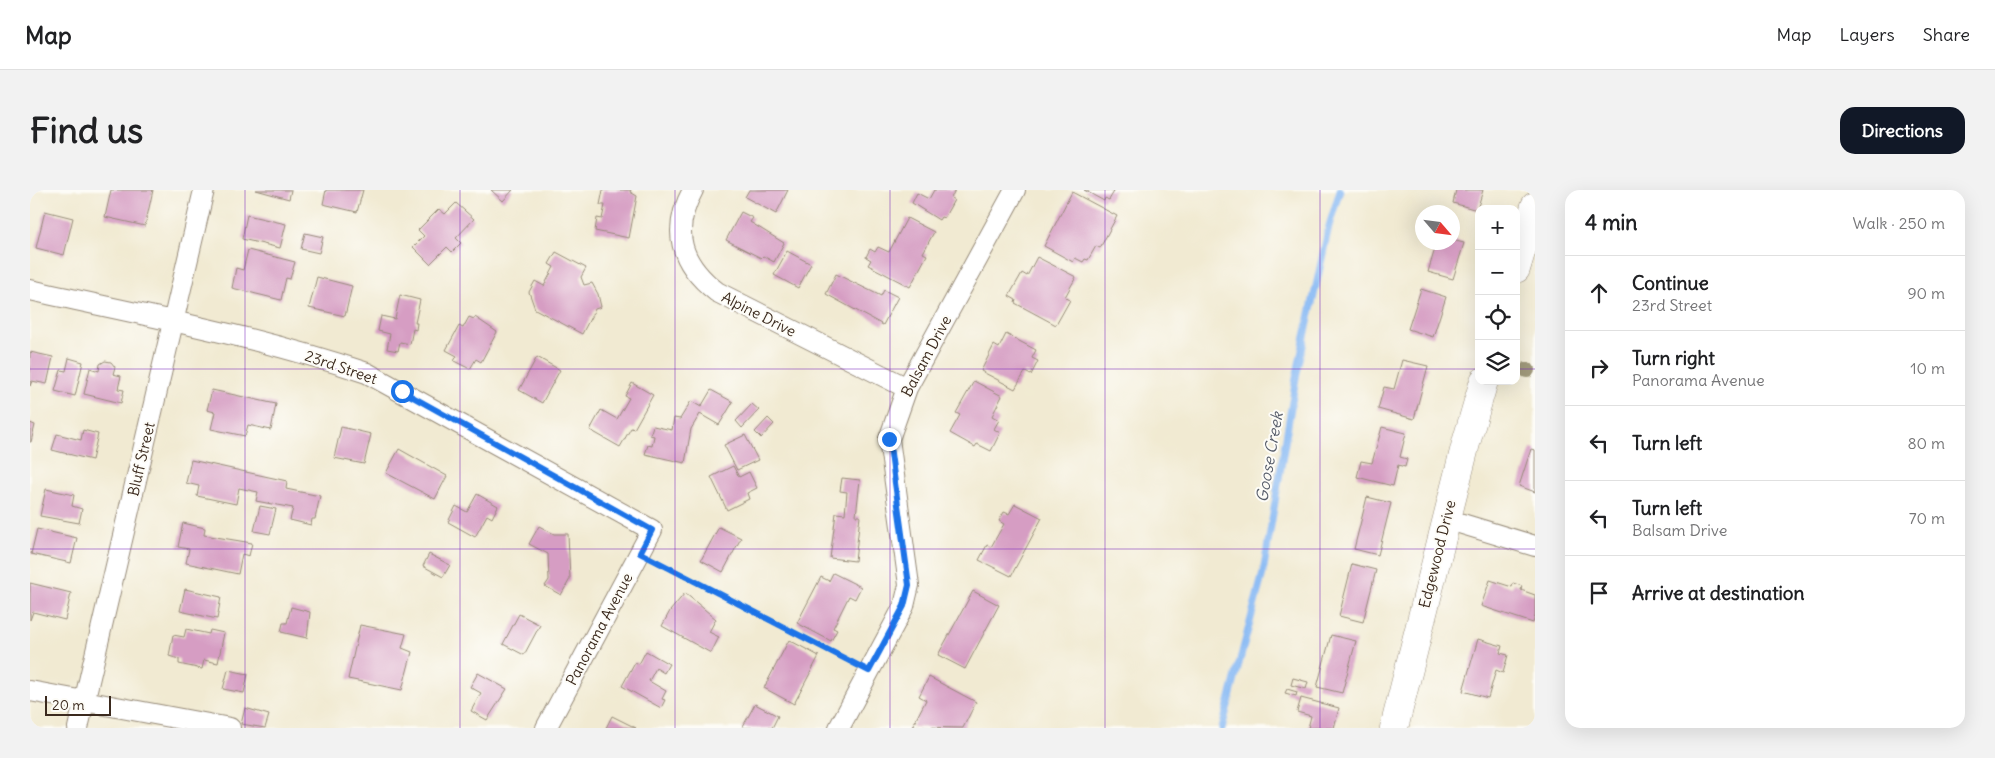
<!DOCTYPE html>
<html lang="en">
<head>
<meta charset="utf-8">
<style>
  body { margin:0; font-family:Delius,sans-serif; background:#f2f2f2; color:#202124 }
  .controls { position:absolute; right:15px; top:15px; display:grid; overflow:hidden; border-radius:10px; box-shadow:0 5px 20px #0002 }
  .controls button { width:45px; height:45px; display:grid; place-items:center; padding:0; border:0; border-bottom:1px solid #e0e0e0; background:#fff; color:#202124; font:25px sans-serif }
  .compass { position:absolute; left:1385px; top:15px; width:45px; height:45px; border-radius:50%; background:#fff; box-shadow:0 5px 20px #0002; rotate:118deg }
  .scale { position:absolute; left:15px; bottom:12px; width:66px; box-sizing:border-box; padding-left:5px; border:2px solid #3b2a1e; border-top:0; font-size:14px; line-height:18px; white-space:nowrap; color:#3b2a1e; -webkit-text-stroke:4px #fdfcf7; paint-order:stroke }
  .stop { position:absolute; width:15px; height:15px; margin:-11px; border:4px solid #1a73e8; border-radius:50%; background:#fff }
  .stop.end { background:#1a73e8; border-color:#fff; box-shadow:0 1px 5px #0008 }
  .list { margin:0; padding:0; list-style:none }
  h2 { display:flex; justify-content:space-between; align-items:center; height:65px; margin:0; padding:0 20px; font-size:21px }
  h2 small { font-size:16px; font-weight:400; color:#757577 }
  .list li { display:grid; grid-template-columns:32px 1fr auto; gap:15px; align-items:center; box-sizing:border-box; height:75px; padding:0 20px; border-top:1px solid #e0e0e0 }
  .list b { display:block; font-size:19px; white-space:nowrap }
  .list p { margin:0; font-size:16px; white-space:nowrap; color:#757577 }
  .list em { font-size:16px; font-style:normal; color:#757577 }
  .icon { flex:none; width:28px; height:28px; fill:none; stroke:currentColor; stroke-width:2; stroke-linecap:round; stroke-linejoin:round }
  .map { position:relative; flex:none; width:1505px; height:538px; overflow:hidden; border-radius:15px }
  header { display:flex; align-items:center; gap:30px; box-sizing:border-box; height:70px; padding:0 25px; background:#fff; border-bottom:1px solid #e0e0e0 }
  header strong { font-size:24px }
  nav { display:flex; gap:28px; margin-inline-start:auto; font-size:18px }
  .intro { display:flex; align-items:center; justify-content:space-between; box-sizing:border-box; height:120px; padding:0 30px }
  h1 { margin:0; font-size:35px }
  .button { padding:12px 22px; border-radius:15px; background:#111827; color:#fff; font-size:18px; font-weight:700 }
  main { display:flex; gap:30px; padding:0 30px }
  aside { flex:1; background:#fff; border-radius:15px; box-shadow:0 5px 20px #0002 }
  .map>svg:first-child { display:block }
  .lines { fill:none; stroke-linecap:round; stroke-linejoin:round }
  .stream { stroke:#87b9f4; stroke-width:7 }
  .building { fill:#d69dc3 }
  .street-casing { stroke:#968a78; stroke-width:22 }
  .secondary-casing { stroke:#968a78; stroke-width:29 }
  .path { stroke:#968a78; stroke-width:3; stroke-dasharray:1 4; stroke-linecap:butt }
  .street { stroke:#fff; stroke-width:20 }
  .secondary { stroke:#fff; stroke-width:28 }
  .tree { fill:#a19a7c }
  .route { stroke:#1a73e8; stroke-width:6 }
  .grid { fill:none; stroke:#7b2cbf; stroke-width:1; stroke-opacity:0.55 }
  .labels { text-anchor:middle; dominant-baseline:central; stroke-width:4; stroke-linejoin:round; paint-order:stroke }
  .street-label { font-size:15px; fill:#3b2a1e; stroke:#fdfcf7 }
  .water-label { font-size:16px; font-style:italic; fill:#565c69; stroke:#fdfcf7 }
</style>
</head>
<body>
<header>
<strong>Map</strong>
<nav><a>Map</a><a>Layers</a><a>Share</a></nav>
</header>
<div class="intro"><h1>Find us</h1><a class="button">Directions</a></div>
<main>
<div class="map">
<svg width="1505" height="538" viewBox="0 0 1505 538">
  <rect width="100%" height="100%" fill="#fdfcf7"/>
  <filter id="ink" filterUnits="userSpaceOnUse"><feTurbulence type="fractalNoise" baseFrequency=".02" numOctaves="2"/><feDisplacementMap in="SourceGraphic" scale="10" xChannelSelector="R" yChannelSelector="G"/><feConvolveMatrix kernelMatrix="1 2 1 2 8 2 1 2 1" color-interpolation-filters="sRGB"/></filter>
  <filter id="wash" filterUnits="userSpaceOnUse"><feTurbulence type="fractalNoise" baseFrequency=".0096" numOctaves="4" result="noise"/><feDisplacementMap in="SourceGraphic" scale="20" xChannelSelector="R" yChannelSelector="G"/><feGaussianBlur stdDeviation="1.12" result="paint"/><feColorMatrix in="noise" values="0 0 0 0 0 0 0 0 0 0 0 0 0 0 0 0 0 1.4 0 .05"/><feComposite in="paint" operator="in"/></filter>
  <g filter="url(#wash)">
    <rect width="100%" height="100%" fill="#f1ead2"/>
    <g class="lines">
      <!-- stream -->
      <path class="stream" d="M1192 538 1233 383 1266 188 1299 36 1310 0"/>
    </g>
    <g id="blocks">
      <!-- building -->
      <path class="building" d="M81 0H123L115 36 75 27Z
        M226 0H261L259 9Z
        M296 0H333L327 22 293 14Z
        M461 0H483L473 11Z
        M573 0H601L600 2 607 6 599 48 565 41 567 28 572 29 575 15H570Z
        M719 0H758L746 24 715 7Z
        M904 0H925L921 8 924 10 914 28 911 27 909 30 882 13 887 3 899 9Z
        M1054 0H1085L1079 10 1075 8 1074 11Z
        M1426 0H1453L1447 20 1423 13Z
        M1042 2 1087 26 1070 58 1066 56 1058 70 1055 69 1053 72 1045 68 1043 72 1014 56Z
        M426 13 444 29 426 48 431 53 422 62 417 57 400 74 383 57 394 46 388 40 409 19 415 24Z
        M15 21 43 28 34 65 6 58Z
        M711 22 723 28 720 32 754 53 744 72 733 66 731 68 696 50Z
        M217 25 256 34 250 58 212 49Z
        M877 28 904 42 893 63 897 65 880 97 838 75 841 70 836 67 840 59 845 62 848 57 859 62Z
        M275 43 293 47 289 63 271 59Z
        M1422 50 1434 53 1423 89 1398 82 1407 52H1422Z
        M218 60 265 72 260 89 256 88 251 110 202 98 206 78 213 80Z
        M757 61 781 74 768 98 744 85Z
        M526 62 556 78 551 87 554 95 562 93 568 104 571 117 565 119 552 144 505 119 499 102 505 91 514 96 524 77 519 74Z
        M1007 67 1046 87 1035 107 1040 110 1026 135 985 113 986 110 979 106 992 83 997 86Z
        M806 84 851 106 854 100 868 107 853 135 796 104Z
        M287 87 322 96 315 126 279 118Z
        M1391 99 1416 107 1403 147 1378 139Z
        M370 105 390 110 385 133H387L386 140 383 139 380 154 370 152 368 161 357 159 360 144 348 141 351 126 365 129Z
        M439 127 444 129 445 127 467 142 451 172 446 169 440 179 424 171 427 166 416 160 429 136 433 138Z
        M976 144 1006 160 1002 168 1008 171 1001 185 995 182 985 199 951 181 964 155 969 158Z
        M0 162 23 167 17 194 2 191 0 196Z
        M507 167 530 180 512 213 489 200Z
        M39 168 53 172 45 206 25 201 31 180 36 181Z
        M1372 170 1398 176 1384 229 1348 219 1354 197 1364 199Z
        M75 171 81 172 85 177 83 184 91 186 88 199 94 200 91 213 54 204 60 178 69 181 70 174Z
        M944 191 972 206 962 226 969 230 964 239 970 243 961 261 947 254 945 257 920 243 930 225 926 223Z
        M602 193 623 205 604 239 601 238 590 257 560 240 571 220 587 229 599 208 595 206Z
        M182 200 246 214 241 240 218 235 215 246 181 239 185 222 177 220Z
        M681 200 703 212 689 235 670 224 661 239 655 273 615 264 618 255 622 256 624 246 620 245 623 236 642 240 644 228 650 229 661 211 671 217Z
        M722 214 729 220 712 238 706 231Z
        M738 228 744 234 731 248 725 242Z
        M0 233 5 235 1 252H0Z
        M311 237 341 244 334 274 304 268Z
        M1352 237 1376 243 1370 267 1377 269 1375 277 1368 275 1363 296 1327 287 1331 271 1342 273Z
        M53 240 68 244 62 270 22 260 27 244 51 250Z
        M715 245 728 270 707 280 694 255Z
        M369 259 417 286 405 309 356 283Z
        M1501 259 1505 260V302L1489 296Z
        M161 270 257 291 256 299 290 306 285 329H282L281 335 260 330 263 318 226 311 228 302 209 298 206 314 167 306 169 296 156 293Z
        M703 276 709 287 719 282 727 298 717 303 719 309 697 320 681 287Z
        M812 288 830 290 826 326H830L825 371 800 368 806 323 815 324 817 302 810 301Z
        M16 299 44 305 42 316 52 319 49 333 10 326Z
        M447 304 468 316 462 328 457 325 445 347 418 332 426 316 437 322Z
        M1337 307 1361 313 1348 365 1324 359Z
        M985 314 1012 328 981 386 949 370 957 355 961 357 974 334 969 331 974 322 979 324Z
        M230 316 246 319 240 344 224 341Z
        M153 333 175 338 174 345 222 353 219 366 212 364 208 384 156 373 159 359 148 357Z
        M509 336 524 344H538L540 389 531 405 515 396 519 390 518 364 499 354Z
        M689 337 711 348 693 382 671 370Z
        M7 339 47 348 41 373 1 364Z
        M399 364 420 375 413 387 393 376Z
        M1322 374 1346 380 1333 432 1309 426Z
        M803 383 831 397 825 409 819 406 803 438 807 440 801 451 767 433 791 387 799 391Z
        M1460 390 1482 397 1483 393 1492 396 1491 400 1505 405V426L1503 433 1451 416Z
        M0 393 41 403 35 430 3 422 0 430Z
        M155 399 191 407 187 429 150 421Z
        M943 401 969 415 935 479 908 465Z
        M655 403 686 429 679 442 689 447 681 463 632 436 640 421Z
        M261 417 280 422 277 448 251 442 253 433H257Z
        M489 424 510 435 494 465 473 454Z
        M330 435 376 444 372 458 382 462 372 500 318 489Z
        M156 439 179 444 180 440 194 443 188 473 174 470 172 479 149 474V469L139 466 143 445 154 447Z
        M1301 445 1326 451 1312 503 1287 497Z
        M1448 449 1472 456 1470 463 1478 465 1473 483 1466 480 1458 508 1433 501Z
        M759 450 789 466 764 514 734 498Z
        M616 461 639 474 634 483 626 478 619 491 636 501 632 509 635 510 631 518 592 496 605 472 609 474Z
        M198 480 218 484 214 503 193 499Z
        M448 483 477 499 457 530 441 521 451 503 440 497Z
        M899 487 946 512 933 538 882 537 896 510 889 506Z
        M1263 488 1278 492 1276 499 1261 495Z
        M1257 499 1267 502 1266 506 1255 503Z
        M1271 508 1309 518 1304 538H1278L1281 526 1267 522Z
        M725 514 748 526 742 538H712Z
        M215 518 239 525 235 538 211 534Z
        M582 526 606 538H576Z"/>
    </g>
  </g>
  <g filter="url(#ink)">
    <use href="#blocks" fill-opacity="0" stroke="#968a78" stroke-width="1"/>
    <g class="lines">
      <defs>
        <path id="street" d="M663 0C640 42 651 74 687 102L877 198
          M0 100C113 125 227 146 337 183L622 340 516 538
          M1416 329 1505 356
          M0 501 200 538
          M48 538 174 0
          M809 538 874 416 879 395 859 249 877 198 985 0"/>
        <path id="secondary" d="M1486 79 1505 16
          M1364 538 1436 253 1454 191"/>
      </defs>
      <!-- street casing -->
      <use href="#street" class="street-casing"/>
      <!-- secondary casing -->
      <use href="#secondary" class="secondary-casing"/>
      <!-- path -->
      <path class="path" d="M628 373 822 473"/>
      <!-- street -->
      <use href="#street" class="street"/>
      <!-- secondary -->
      <use href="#secondary" class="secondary"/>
    </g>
    <!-- trees -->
    <circle class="tree" cx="1497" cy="180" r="8"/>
  </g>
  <g class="lines" filter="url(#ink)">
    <!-- route -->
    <path class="route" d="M372 201 622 340 610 363 839 481 874 416 879 395 859 249"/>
  </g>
  <!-- grid -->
  <path class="grid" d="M215 0V538M430 0V538M645 0V538M860 0V538M1075 0V538M1290 0V538M0 179H1449M1486 179H1505M0 359H1505"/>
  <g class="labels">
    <!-- street labels -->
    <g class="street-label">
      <text transform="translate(729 124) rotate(27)">Alpine Drive</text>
      <text transform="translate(896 166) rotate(-62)">Balsam Drive</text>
      <text transform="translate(311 177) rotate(19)">23rd Street</text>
      <text transform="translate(111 269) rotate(-77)">Bluff Street</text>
      <text transform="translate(1407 364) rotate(-76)">Edgewood Drive</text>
      <text transform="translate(569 439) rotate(-62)">Panorama Avenue</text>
    </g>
    <!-- water labels -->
    <g class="water-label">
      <text transform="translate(1239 267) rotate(-80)">Goose Creek</text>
    </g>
  </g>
</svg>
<div class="controls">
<button>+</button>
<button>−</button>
<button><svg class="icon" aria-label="locate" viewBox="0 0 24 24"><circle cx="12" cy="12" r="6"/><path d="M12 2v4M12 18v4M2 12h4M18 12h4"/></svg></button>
<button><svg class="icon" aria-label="layers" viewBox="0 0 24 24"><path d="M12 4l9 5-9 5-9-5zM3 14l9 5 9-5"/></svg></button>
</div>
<svg class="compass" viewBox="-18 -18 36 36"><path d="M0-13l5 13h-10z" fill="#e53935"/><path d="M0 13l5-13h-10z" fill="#757577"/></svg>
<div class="scale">20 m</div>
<div class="stop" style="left:372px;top:201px"></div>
<div class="stop end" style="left:859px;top:249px"></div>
</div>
<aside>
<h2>4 min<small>Walk · 250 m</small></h2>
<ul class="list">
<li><svg class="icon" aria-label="ahead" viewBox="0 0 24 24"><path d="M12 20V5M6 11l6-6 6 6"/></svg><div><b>Continue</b><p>23rd Street</p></div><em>90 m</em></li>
<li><svg class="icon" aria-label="right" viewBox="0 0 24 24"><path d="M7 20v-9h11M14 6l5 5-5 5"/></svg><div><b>Turn right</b><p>Panorama Avenue</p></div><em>10 m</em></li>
<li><svg class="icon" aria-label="left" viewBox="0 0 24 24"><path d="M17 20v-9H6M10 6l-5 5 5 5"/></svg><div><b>Turn left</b></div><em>80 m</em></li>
<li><svg class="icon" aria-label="left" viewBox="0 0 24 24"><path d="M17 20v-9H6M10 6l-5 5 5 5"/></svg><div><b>Turn left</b><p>Balsam Drive</p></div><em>70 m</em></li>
<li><svg class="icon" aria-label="arrive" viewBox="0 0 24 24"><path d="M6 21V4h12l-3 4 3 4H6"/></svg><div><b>Arrive at destination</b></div></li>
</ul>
</aside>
</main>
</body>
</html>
